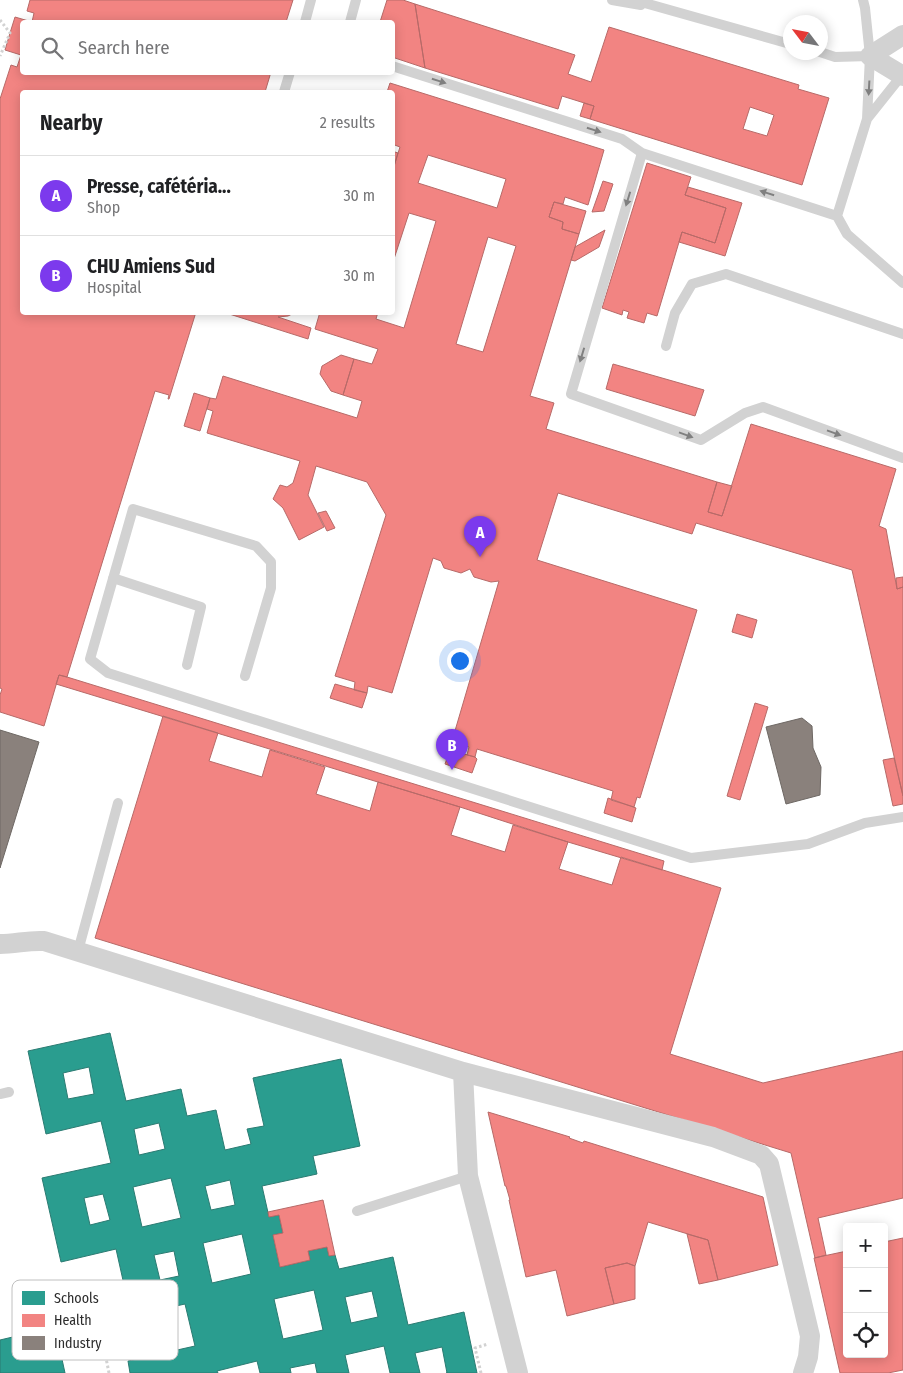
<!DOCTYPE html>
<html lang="en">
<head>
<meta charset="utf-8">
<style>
  body { margin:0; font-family:"Fira Sans Condensed",sans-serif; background:#f2f2f2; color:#202124 }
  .controls { position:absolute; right:15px; bottom:15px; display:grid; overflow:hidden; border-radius:5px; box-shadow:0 2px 12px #0003 }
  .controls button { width:45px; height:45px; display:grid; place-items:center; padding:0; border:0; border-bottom:1px solid #e0e0e0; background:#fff; color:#202124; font:25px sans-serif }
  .compass { position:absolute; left:783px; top:15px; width:45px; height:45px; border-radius:50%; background:#fff; box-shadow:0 2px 12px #0003; rotate:302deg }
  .you { position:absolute; left:459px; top:660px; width:18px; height:18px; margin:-12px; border:4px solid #fff; border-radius:50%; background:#1a73e8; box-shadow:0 0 0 8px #1a73e833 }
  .badge { display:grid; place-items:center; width:32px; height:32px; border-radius:50%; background:#7c3aed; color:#fff; font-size:16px; font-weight:700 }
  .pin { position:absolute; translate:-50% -41px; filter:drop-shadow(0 1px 2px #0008) }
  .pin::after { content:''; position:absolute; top:26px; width:18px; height:15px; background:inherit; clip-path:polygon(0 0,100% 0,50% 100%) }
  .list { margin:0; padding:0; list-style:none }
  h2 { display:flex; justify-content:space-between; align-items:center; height:65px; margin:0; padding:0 20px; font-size:21px }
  h2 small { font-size:16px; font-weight:400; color:#757577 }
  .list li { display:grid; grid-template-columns:32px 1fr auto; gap:15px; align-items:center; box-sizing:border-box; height:80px; padding:0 20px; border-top:1px solid #e0e0e0 }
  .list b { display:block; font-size:19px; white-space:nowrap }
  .list p { margin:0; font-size:16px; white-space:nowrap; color:#757577 }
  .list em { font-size:16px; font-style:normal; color:#757577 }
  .icon { flex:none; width:28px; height:28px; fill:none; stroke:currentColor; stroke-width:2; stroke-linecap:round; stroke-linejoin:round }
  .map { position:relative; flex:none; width:903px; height:1373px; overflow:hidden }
  .search { position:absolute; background:#fff; box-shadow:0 2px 12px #0003; left:20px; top:20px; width:375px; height:55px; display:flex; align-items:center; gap:12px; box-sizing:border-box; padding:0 18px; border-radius:5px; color:#757577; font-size:19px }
  .panel { position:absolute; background:#fff; box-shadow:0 2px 12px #0003; left:20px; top:90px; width:375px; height:225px; border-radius:5px }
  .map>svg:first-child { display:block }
  .schools { fill:#2a9d8f; stroke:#2b7b72; fill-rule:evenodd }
  .health { fill:#f28482; stroke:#b76a68; fill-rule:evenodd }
  .industry { fill:#8a817c; stroke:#6e6864 }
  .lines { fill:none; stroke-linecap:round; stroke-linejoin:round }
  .path { stroke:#d2d2d2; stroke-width:3; stroke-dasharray:2.5 2.5; stroke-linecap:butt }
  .service { stroke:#d2d2d2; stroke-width:10 }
  .minor { stroke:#d2d2d2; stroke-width:20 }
  .oneway { fill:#808080 }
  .key { fill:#fff; stroke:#c0c0c0; stroke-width:1 }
  .key-label { font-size:14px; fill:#2d2d2d }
</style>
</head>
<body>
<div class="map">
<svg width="903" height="1373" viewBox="0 0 903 1373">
  <rect width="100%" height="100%" fill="#fff"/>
  <!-- schools -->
  <path class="schools" d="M110 1033 126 1101 181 1089 187 1116 216 1110 225 1150 251 1144 247 1129 264 1126 253 1078 341 1059 360 1146 313 1156 317 1174 262 1186 269 1217 279 1215 283 1233 273 1235 280 1267 310 1260 308 1251 327 1247 329 1256 335 1255 339 1269 393 1257 408 1325 464 1312 477 1373H446H447L442 1347 415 1353 420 1373H390L384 1346 345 1355 349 1373H317L315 1363 290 1368 291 1373H260L257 1361 217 1371 218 1373H130L128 1361 195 1346 185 1304 131 1316 116 1249 61 1262 42 1178 111 1163 101 1121 46 1134 28 1051ZM89 1067 94 1094 68 1099 63 1073ZM159 1123 165 1149 139 1155 134 1129ZM171 1178 181 1218 142 1227 133 1187ZM230 1180 235 1205 211 1210 205 1186ZM103 1194 110 1220 90 1225 84 1198ZM242 1234 251 1274 212 1283 203 1243ZM174 1251 179 1276 160 1280 154 1255ZM314 1290 323 1330 283 1339 274 1299ZM372 1291 378 1317 351 1323 345 1297Z
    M55 1327 65 1373H0V1340Z"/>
  <!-- health -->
  <path class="health" d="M30 0H293L286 22H22V72H271L265 92H22V312H196L169 399H168L169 395 155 391 67 677 59 675 44 726 0 712V695L2 689 0 688V99L11 65 17 67 21 55 5 50 10 33 15 17 32 22 34 13 27 11Z
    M387 0H403L415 4 425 68 392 57V22H380Z
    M415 4 575 55 568 74 591 82 609 27 799 85 798 89 829 98 802 185 590 119 594 106 562 96 558 109 425 68ZM750 107 774 115 767 136 743 129Z
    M390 83 604 150 588 205 565 197 563 204 554 202 549 217 563 222 562 229 579 234 530 396 554 403 546 429 717 482 708 512 722 516 751 424 896 469 879 526 886 529 897 589 903 587V796L852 570 696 523 692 534 558 493 537 560 697 610 640 798 637 797 634 807 611 800 613 791 477 749 475 757 467 755 469 747 452 741 499 581 491 582 474 577 470 569 461 573 444 568 441 561 433 558 392 693 368 686 367 693 354 690 355 682 335 676 386 515 367 482 316 466 308 495 324 527 299 540 283 508 273 499 280 485 287 487 293 483 300 461 207 433 213 411 207 409 210 398 216 399 223 376 357 418 362 401 343 395 354 359 372 364 378 349 315 329 320 312H378L376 319 404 328 436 221 409 213 392 265V172L400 147 392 144V92H387ZM428 155 506 179 497 208 418 183ZM488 237 516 246 483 352 456 344Z
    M584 103 594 106 590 119 580 116Z
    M392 151 398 153 393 170H392Z
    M647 163 691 177 685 195 726 208 715 243 682 232 657 316 647 313 644 323 627 318 629 312 623 310 622 315 602 308Z
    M603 181 613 184 604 211 592 212Z
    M688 187 742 203 725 256 679 242 682 232 715 243 726 208 685 195Z
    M554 202 586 211 579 234 562 229 563 222 549 217Z
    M605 230 599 247 575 261 571 260 575 247Z
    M223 312H296L288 316 278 317 311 328 308 339Z
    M341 355 354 359 343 395 331 391 320 374 322 366Z
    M613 364 704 390 695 416 606 389Z
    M194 393 210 398 200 431 184 426Z
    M717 482 732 486 722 516 708 512Z
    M326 511 335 528 327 531 318 513Z
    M903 577V587L897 589 896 578Z
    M737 614 757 620 752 638 732 632Z
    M59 675 67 677 664 861 662 870 568 842 460 807 56 684Z
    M335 684 367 693 362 708 330 698Z
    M755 703 768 707 740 800 727 796Z
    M163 716 218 733 209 761 262 777 270 750 325 767 316 794 370 811 378 782 460 807 451 835 505 852 513 825 568 842 559 869 612 885 621 857 721 888 670 1054 763 1083 903 1051V1198L818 1218 826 1255 815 1258 791 1153 95 938Z
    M450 750 475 757 477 759 472 773 445 764Z
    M894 758 903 796V804L893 806 883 760Z
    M608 798 636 808 632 822 604 813Z
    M488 1112 570 1137 569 1138 583 1143 584 1141 763 1197 778 1265 718 1280 708 1240 648 1222 635 1266 627 1263 605 1268 614 1304 567 1316 556 1270 526 1277 509 1200H510L506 1186H505Z
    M323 1200 335 1255 329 1256 327 1247 308 1251 310 1260 280 1267 273 1235 283 1233 279 1215 269 1217 268 1212Z
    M687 1234 708 1240 718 1280 699 1284Z
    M903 1238V1370L888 1373H840L814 1258 847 1251V1354H884V1242Z
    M627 1263 635 1266V1299L614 1304 605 1268Z"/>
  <!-- industry -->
  <path class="industry" d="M802 718 812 726 813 748 821 767 820 795 786 804 766 727Z
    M0 730 39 742 0 868Z"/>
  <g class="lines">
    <!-- path -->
    <path class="path" d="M0 20 10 33 0 56
      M88 1346 103 1343
      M109 1373 103 1343 172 1328
      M481 1373 475 1348 488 1344"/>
    <!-- service -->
    <path class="service" d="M612 0 641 5
      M634 0 790 44
      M305 22 311 0
      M350 22 356 0
      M820 52 835 57 870 56
      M392 66 622 139 642 153 837 216 847 234 903 283
      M284 92 290 72
      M867 119 902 75
      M642 153 571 394 701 440 745 413 763 407 903 458
      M837 216 867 119 870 56 865 8 863 0
      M666 346 675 313 692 284 726 274 903 334
      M113 578 201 607 187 665
      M245 676 271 588V562L256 546 133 509 90 659 108 673 691 858 808 844 865 823 903 817
      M78 951 118 803
      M0 1094 9 1092
      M357 1211 468 1176"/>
    <!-- minor -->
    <path class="minor" d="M903 35 870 56 903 76
      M0 944C16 944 28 940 44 941L463 1072 713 1137 761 1155 769 1164 810 1336 808 1357 803 1373
      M463 1072 468 1176 518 1373"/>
  </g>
  <!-- one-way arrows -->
  <defs><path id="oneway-solid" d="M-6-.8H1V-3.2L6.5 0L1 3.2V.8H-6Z" transform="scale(1.25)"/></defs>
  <g class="oneway">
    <use href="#oneway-solid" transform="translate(439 81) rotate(18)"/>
    <use href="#oneway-solid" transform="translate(869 88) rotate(93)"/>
    <use href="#oneway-solid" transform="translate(594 130) rotate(18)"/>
    <use href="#oneway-solid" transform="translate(767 193) rotate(-162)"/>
    <use href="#oneway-solid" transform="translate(628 199) rotate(107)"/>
    <use href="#oneway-solid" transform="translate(582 355) rotate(107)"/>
    <use href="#oneway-solid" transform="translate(834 433) rotate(20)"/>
    <use href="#oneway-solid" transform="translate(686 435) rotate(20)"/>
  </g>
  <!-- legend -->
  <rect x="12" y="1280" width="166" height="80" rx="8" class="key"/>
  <rect x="22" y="1291" width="23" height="14" fill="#2a9d8f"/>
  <rect x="22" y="1314" width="23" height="13" fill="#f28482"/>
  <rect x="22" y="1336" width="23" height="14" fill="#8a817c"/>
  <g class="key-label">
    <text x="54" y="1303">Schools</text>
    <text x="54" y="1325">Health</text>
    <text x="54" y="1348">Industry</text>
  </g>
</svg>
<div class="controls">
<button>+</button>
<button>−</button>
<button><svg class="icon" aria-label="locate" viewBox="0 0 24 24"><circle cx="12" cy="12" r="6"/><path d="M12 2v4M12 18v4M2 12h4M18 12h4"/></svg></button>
</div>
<svg class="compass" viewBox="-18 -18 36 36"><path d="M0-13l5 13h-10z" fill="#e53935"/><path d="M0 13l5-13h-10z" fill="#757577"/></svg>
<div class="you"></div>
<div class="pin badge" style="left:480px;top:557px">A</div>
<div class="pin badge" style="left:452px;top:770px">B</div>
<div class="search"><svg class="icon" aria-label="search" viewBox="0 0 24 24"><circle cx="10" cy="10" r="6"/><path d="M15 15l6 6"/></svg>Search here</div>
<section class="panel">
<h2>Nearby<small>2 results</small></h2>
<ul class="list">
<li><span class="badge">A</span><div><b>Presse, cafétéria...</b><p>Shop</p></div><em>30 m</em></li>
<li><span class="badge">B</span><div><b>CHU Amiens Sud</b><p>Hospital</p></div><em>30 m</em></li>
</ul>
</section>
</div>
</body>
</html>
